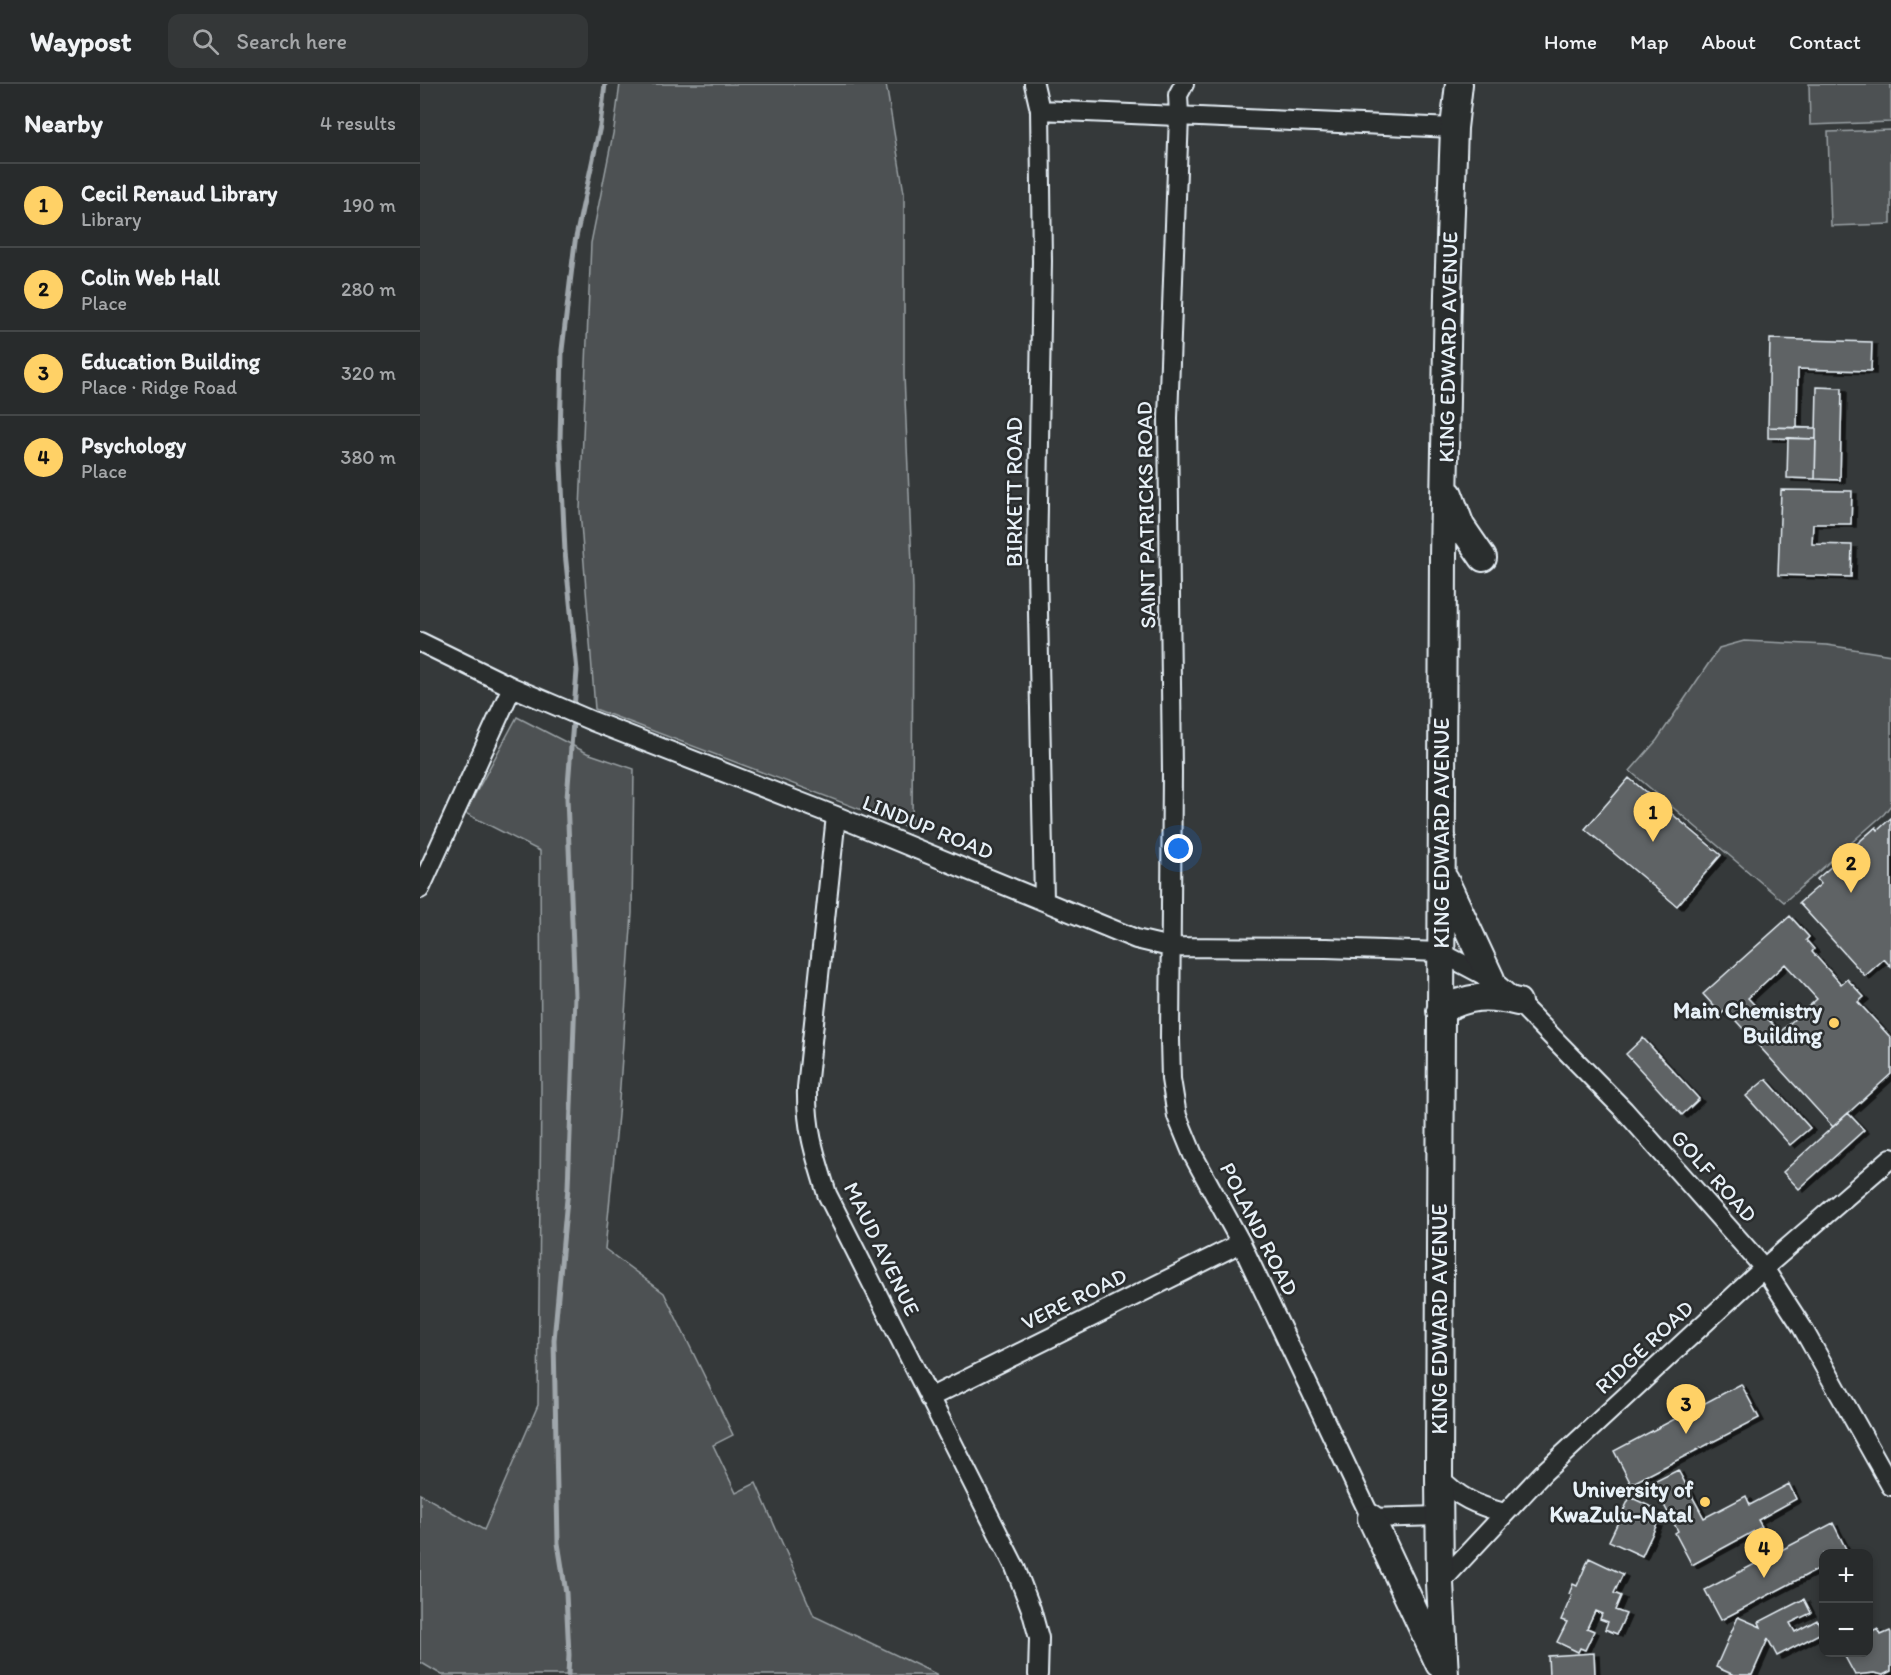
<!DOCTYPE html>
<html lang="en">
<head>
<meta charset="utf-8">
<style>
  body { margin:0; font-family:Itim,sans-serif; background:#343738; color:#f1f3f6 }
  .controls { position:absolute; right:18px; bottom:18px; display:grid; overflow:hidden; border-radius:12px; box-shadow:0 3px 9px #0003 }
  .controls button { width:54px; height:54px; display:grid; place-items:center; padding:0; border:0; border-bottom:2px solid #444748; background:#282b2c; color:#f1f3f6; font:30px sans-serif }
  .you { position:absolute; left:759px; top:765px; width:21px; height:21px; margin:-15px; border:4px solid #fff; border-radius:50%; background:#1a73e8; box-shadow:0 0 0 9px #1a73e833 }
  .badge { display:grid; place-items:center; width:39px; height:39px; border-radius:50%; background:#ffd166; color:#111; font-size:20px; font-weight:700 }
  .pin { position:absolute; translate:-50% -50px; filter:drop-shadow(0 2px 3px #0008) }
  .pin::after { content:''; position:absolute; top:32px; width:21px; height:18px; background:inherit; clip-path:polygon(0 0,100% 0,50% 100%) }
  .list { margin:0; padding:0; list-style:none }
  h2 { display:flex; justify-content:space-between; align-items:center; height:78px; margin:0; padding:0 24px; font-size:26px }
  h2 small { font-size:20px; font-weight:400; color:#a5a7a9 }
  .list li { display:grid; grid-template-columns:39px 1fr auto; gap:18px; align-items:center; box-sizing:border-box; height:84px; padding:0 24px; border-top:2px solid #444748 }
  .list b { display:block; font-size:22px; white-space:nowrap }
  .list p { margin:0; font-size:20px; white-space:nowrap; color:#a5a7a9 }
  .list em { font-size:20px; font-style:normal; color:#a5a7a9 }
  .icon { flex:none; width:33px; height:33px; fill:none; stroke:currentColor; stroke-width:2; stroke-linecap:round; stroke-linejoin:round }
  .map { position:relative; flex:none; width:1471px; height:1591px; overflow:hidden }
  header { display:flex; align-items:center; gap:36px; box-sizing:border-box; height:84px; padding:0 30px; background:#282b2c; border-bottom:2px solid #444748 }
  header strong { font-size:28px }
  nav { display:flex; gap:33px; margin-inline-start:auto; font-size:21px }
  .search { width:420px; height:54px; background:#343738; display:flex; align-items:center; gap:15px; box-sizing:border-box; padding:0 21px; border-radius:12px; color:#a5a7a9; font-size:22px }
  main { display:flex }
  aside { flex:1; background:#282b2c }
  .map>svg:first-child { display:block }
  .green { fill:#4d5152; stroke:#9aa1a5; stroke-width:1.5 }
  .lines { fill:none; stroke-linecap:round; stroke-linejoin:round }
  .stream { stroke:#a0a7ac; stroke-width:5 }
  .building { fill:#5f6365; stroke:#e8f1f8; stroke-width:1.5; fill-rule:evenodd; filter:url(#shadow) }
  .street-casing { stroke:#e8f1f8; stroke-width:22 }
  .secondary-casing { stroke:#e8f1f8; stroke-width:30 }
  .street { stroke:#2a2d2e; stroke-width:18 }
  .secondary { stroke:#2a2d2e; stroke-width:26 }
  .poi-dot { fill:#ffd166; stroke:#2a2d2e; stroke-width:2 }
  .labels { text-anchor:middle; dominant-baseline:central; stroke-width:5; stroke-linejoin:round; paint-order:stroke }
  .street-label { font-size:22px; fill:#e8f1f8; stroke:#2a2d2e }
  .poi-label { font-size:22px; font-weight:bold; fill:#e8f1f8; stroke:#2a2d2e; text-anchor:end }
</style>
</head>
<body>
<header>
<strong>Waypost</strong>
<div class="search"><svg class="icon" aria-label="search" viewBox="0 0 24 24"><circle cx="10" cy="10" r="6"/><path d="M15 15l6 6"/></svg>Search here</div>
<nav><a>Home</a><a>Map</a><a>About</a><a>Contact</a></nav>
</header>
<main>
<aside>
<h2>Nearby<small>4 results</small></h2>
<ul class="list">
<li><span class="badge">1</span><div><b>Cecil Renaud Library</b><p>Library</p></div><em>190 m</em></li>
<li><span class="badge">2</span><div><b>Colin Web Hall</b><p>Place</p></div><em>280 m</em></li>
<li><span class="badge">3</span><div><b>Education Building</b><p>Place · Ridge Road</p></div><em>320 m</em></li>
<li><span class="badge">4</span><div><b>Psychology</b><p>Place</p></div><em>380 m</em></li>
</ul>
</aside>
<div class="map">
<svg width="1471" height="1591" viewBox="0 0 1471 1591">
  <defs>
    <filter id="shadow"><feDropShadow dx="5" dy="3" stdDeviation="0" flood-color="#0009"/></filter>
  </defs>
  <rect width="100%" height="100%" fill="#35393a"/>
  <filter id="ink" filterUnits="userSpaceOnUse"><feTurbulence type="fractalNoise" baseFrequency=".0167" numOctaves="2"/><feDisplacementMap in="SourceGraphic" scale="12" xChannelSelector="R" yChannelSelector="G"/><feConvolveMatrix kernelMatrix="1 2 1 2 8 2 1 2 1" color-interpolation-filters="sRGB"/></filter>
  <g filter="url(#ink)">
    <!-- green -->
    <path class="green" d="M200 0H466L484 109V291L493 504 492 745 175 625 160 426 171 159 194 45Z
      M1389 0H1471V38L1390 41Z
      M1471 46V140L1411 142 1408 48Z
      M1324 557 1407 561 1471 571V721L1464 730 1364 818 1210 687 1237 656 1299 564Z
      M97 633 167 669 214 685 212 829 198 1031 185 1165 244 1209 313 1351 293 1361 316 1409 336 1399 394 1532 518 1591H22L0 1578V1410L64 1446 118 1321 121 1004 120 767 45 729Z"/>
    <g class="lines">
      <!-- stream -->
      <path class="stream" d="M148 1591 149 1571 146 1509 138 1459 134 1256 148 1104 155 912 147 714 157 587 145 468 140 357 142 266 155 158 180 42 185 0"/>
    </g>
    <!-- building -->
    <path class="building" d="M1350 255 1452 258 1451 287 1378 285 1377 344 1348 343Z
      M1397 303 1422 304 1420 396 1395 395Z
      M1348 343 1396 344V355L1348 354Z
      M1368 354 1396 355 1395 395 1367 394Z
      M1361 406 1432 407 1431 440H1393L1392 460 1432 461 1431 493 1358 491Z
      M1209 694 1301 771 1257 822 1165 745Z
      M1471 734V883L1464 875 1445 892 1379 819 1401 800 1397 795 1456 743 1458 746Z
      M1370 832 1389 853 1386 856 1394 865 1392 868 1421 900 1427 895 1444 913 1438 918 1471 954V990L1413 1043 1306 926 1301 930 1283 910ZM1365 880 1397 915 1360 948 1328 914Z
      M1223 954 1279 1015 1262 1031 1206 970Z
      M1346 995 1390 1044 1370 1061 1326 1012Z
      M1428 1029 1444 1046 1379 1105 1363 1088Z
      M1321 1300 1339 1334 1211 1400 1194 1367Z
      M1258 1386 1284 1434 1326 1412 1330 1421 1369 1400 1376 1415 1338 1436 1342 1443 1272 1481 1255 1449 1258 1447 1232 1399Z
      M1210 1413 1236 1425 1230 1437 1237 1440 1222 1472 1189 1457Z
      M1413 1439 1428 1469 1404 1470V1482L1301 1536 1285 1506Z
      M1169 1474 1203 1490 1194 1509 1201 1512 1195 1526 1206 1530 1197 1550 1185 1545 1188 1538 1180 1535 1182 1530 1175 1527 1167 1544 1174 1547 1165 1566 1160 1564 1158 1568 1137 1558 1147 1538 1141 1536 1152 1511 1149 1510 1153 1500 1157 1502Z
      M1384 1515 1391 1529 1370 1539 1375 1548 1397 1536 1403 1548 1357 1572 1348 1555 1332 1591H1314L1296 1583 1318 1533 1341 1543 1339 1538Z
      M1458 1545 1461 1551 1470 1547 1471 1549V1587L1463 1591 1454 1589 1435 1591 1423 1569 1448 1568V1550Z
      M1174 1569 1175 1591H1129L1128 1572Z"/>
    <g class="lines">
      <defs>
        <path id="street" d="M614 0 620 26 622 177 617 480 624 816
          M764 0 758 11 759 31 748 334 752 688 750 955 751 995 757 1032 773 1071 821 1159 951 1434 1019 1432
          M620 26 1034 44
          M0 558 92 603 172 637 416 732 716 855 750 863 906 864 1020 868 1071 895 1098 918 1204 1026 1344 1184 1382 1243 1471 1402
          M416 732 387 1004C386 1045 395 1071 407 1110L595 1483 611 1525 619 1554 618 1591
          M0 805 92 603
          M509 1314 821 1159
          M1019 1393C1039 1414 1056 1421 1084 1429
          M1020 1499 1123 1389 1344 1184 1471 1074"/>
        <path id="secondary" d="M1029 410 1041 442 1063 474
          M1025 796 1071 895
          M1020 927C1049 911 1067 911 1098 918
          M951 1434 1019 1580
          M1025 1591 1020 1499 1019 1393 1023 472 1028 210 1034 44 1039 0"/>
      </defs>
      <!-- street casing -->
      <use href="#street" class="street-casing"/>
      <!-- secondary casing -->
      <use href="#secondary" class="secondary-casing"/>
      <!-- street -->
      <use href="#street" class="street"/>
      <!-- secondary -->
      <use href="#secondary" class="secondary"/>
    </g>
  </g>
  <!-- markers -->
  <g class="poi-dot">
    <circle cx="1414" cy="939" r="6"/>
    <circle cx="1285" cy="1418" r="6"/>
  </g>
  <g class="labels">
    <!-- street labels -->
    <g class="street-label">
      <text transform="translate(1028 263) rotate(-89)">KING EDWARD AVENUE</text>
      <text transform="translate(594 408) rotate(-90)">BIRKETT ROAD</text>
      <text transform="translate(726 431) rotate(-91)">SAINT PATRICKS ROAD</text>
      <text transform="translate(508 743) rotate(22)">LINDUP ROAD</text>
      <text transform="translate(1021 749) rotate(-90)">KING EDWARD AVENUE</text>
      <text transform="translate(1294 1092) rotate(48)">GOLF ROAD</text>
      <text transform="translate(839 1145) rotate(63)">POLAND ROAD</text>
      <text transform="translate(462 1165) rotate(64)">MAUD AVENUE</text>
      <text transform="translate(654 1215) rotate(-26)">VERE ROAD</text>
      <text transform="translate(1019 1235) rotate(-90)">KING EDWARD AVENUE</text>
      <text transform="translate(1224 1263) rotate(-43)">RIDGE ROAD</text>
    </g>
    <!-- poi labels -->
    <g class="poi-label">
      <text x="1402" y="926">Main Chemistry<tspan x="1402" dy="25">Building</tspan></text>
      <text x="1273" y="1405">University of<tspan x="1273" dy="25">KwaZulu-Natal</tspan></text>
    </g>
  </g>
</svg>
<div class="controls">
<button>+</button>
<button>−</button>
</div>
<div class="you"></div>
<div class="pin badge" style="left:1233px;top:758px">1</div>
<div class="pin badge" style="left:1431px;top:809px">2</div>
<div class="pin badge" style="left:1266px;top:1350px">3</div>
<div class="pin badge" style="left:1344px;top:1494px">4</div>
</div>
</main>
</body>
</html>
